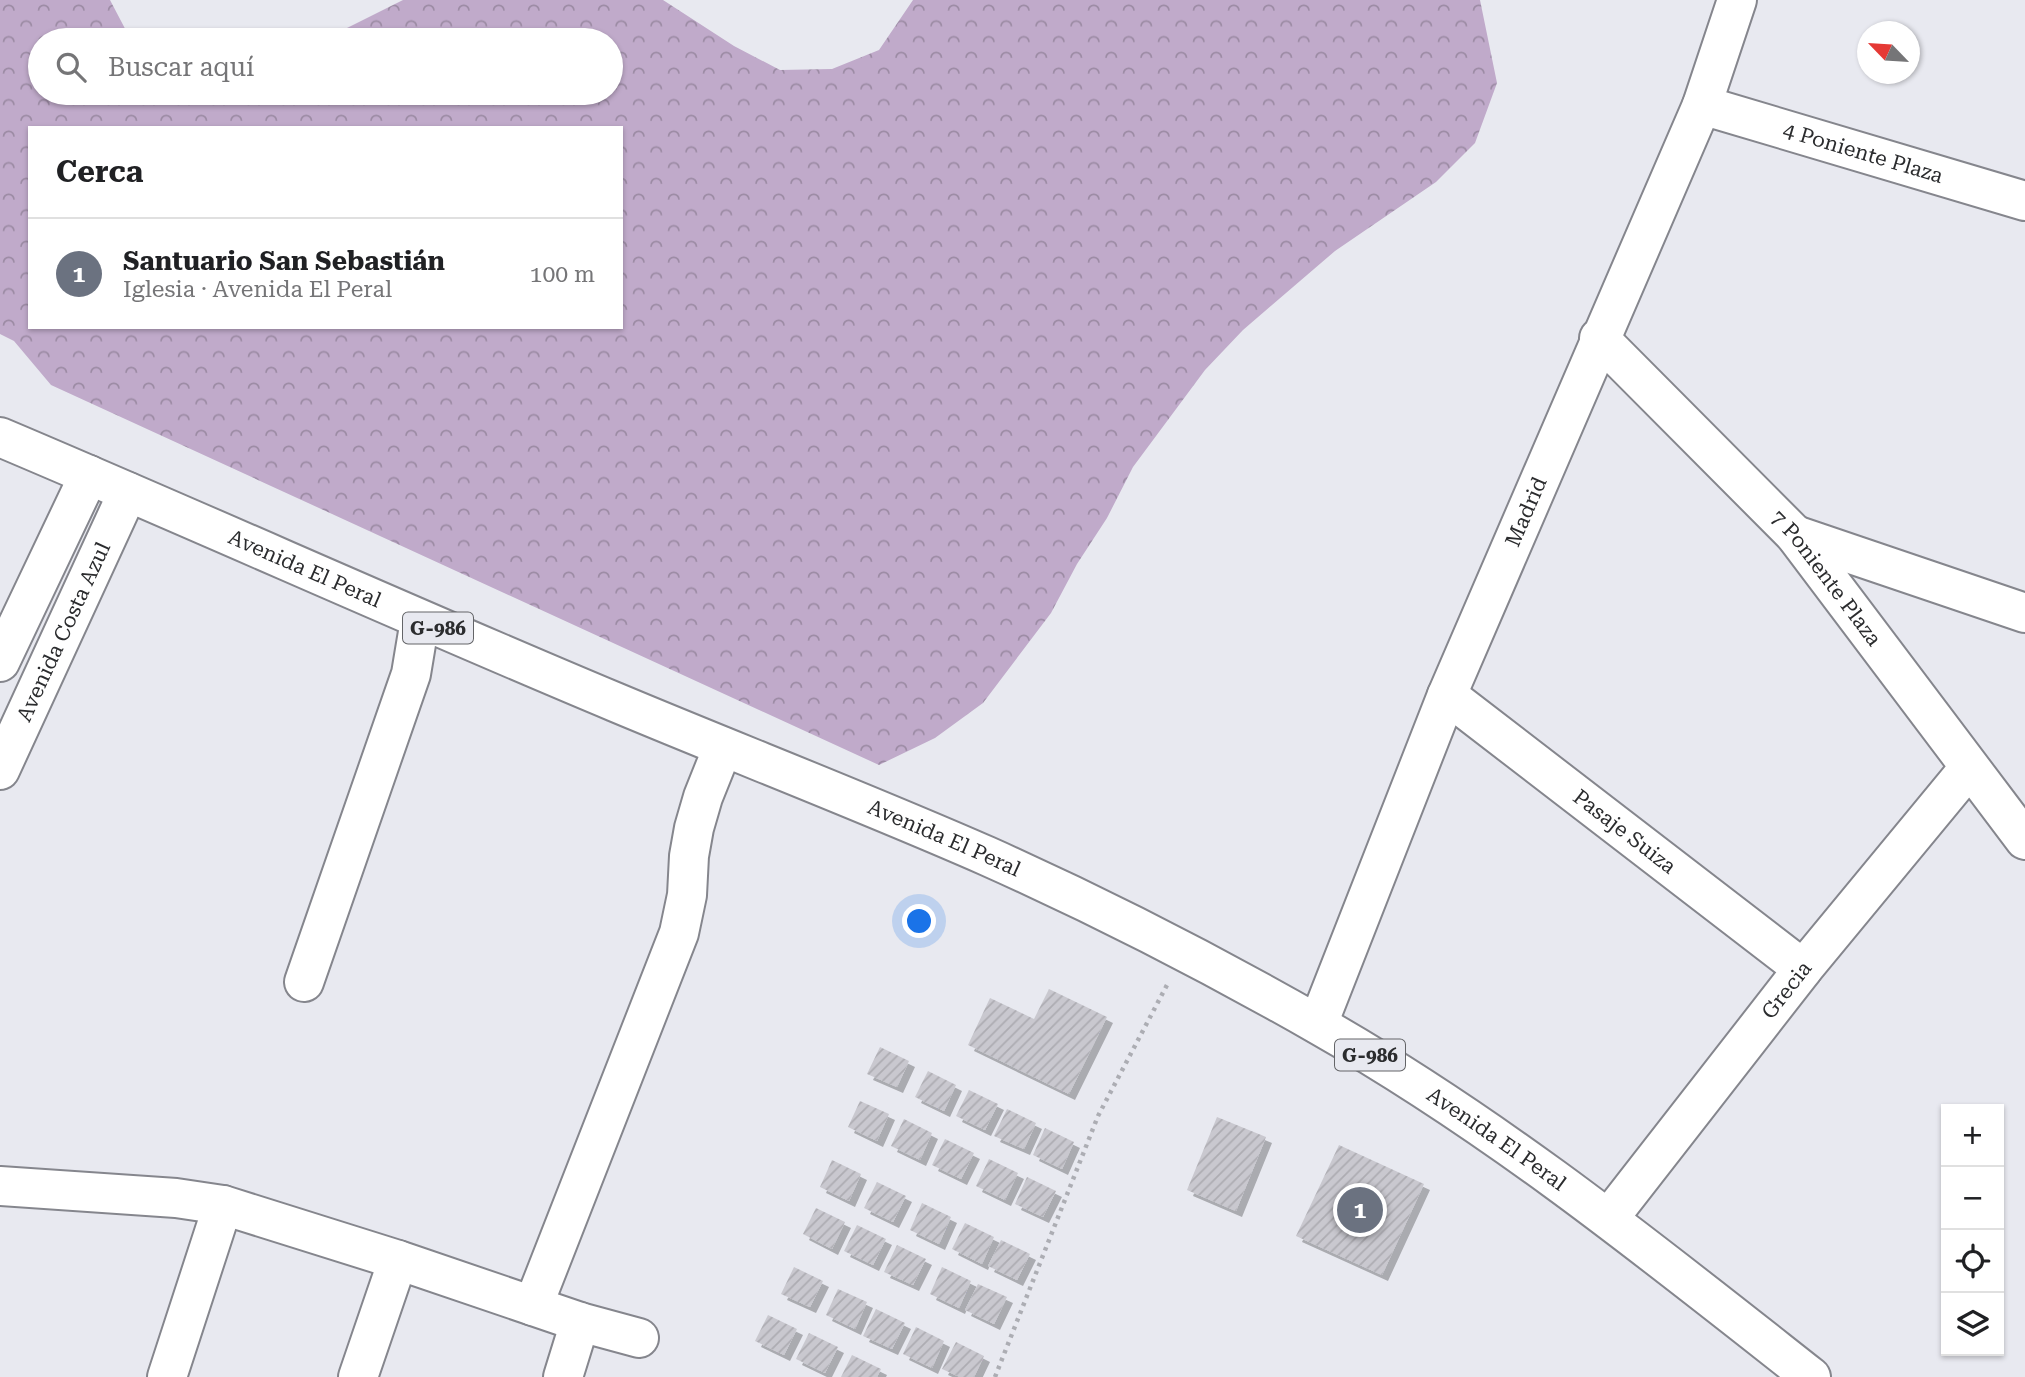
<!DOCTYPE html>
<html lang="es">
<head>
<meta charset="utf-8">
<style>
  body { margin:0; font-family:"Roboto Serif",serif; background:#f6f6f6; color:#202124 }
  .controls { position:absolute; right:21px; bottom:21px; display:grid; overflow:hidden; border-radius:0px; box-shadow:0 2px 5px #0004 }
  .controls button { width:63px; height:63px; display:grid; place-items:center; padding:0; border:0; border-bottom:2px solid #e0e0e0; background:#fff; color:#202124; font:35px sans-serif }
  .compass { position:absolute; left:1857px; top:21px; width:63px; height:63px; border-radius:50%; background:#fff; box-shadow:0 2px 5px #0004; rotate:295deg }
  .you { position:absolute; left:920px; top:922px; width:24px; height:24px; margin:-18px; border:5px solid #fff; border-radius:50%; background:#1a73e8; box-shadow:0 0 0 10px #1a73e833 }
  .badge { display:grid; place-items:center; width:46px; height:46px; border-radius:50%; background:#d3425d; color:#fff; font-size:23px; font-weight:700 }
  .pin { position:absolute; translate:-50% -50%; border:4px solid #fff; box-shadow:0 2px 7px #0006 }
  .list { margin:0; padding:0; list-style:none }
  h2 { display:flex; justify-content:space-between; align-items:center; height:91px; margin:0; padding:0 28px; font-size:30px }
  h2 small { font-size:23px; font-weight:400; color:#757577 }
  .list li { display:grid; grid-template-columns:46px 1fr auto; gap:21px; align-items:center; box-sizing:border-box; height:112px; padding:0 28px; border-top:2px solid #e0e0e0 }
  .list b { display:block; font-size:26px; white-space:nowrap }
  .list p { margin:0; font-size:23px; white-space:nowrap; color:#757577 }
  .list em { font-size:23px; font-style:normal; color:#757577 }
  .icon { flex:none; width:38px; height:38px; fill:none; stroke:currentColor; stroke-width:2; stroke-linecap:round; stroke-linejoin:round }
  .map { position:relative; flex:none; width:2025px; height:1377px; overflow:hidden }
  .search { position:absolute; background:#fff; box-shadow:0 2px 5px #0004; left:28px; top:28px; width:595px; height:77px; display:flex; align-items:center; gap:18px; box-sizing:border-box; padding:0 24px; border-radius:38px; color:#757577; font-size:26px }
  .panel { position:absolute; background:#fff; box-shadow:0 2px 5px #0004; left:28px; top:126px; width:595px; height:203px; border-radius:0px }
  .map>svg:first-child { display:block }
  .forest { fill:url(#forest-crowns); fill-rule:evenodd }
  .building { fill:url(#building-hatch); filter:url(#shadow) }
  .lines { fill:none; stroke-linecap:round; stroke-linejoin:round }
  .street-casing { stroke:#85868d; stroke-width:42 }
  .secondary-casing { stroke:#85868d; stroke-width:42 }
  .primary-casing { stroke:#85868d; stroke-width:42 }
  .path { stroke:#acadb3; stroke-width:4.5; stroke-dasharray:3.5 5; stroke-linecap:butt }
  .street { stroke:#fff; stroke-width:38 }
  .secondary { stroke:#fff; stroke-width:38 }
  .primary { stroke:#fff; stroke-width:38 }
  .labels { text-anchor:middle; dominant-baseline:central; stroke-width:5; stroke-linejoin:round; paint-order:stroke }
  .shield { fill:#e8e9f0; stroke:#646568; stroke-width:2 }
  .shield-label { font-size:19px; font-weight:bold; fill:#2b2c2e }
  .street-label { font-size:21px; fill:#2b2c2e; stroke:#e8e9f0 }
</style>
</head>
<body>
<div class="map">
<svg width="2025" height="1377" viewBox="0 0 2025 1377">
  <defs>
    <pattern id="forest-crowns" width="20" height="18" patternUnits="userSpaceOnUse" patternTransform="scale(1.75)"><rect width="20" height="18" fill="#c0aaca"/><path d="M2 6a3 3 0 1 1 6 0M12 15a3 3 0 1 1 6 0" fill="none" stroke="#9c8ba4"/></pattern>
    <pattern id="building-hatch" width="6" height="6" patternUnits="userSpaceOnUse" patternTransform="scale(1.75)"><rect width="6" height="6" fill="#c9c8cf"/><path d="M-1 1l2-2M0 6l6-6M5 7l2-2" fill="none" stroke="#adacb2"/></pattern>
    <filter id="shadow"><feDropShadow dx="6" dy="6" stdDeviation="0" flood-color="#0004"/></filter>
  </defs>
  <rect width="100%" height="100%" fill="#e8e9f0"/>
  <!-- forest -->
  <path class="forest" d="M0 0H110L131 40H40V93H611V40H323L403 0H663L734 46 780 70 832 69 879 50 913 0H1480L1497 83 1475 143 1436 182 1335 251 1243 330 1205 370 1133 467 1107 518 1077 564 1051 613 983 703 935 738 879 765 51 385 14 341 0 334ZM30 128H621V327H30Z"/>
  <!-- building -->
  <path class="building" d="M1049 989 1107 1017 1069 1094 968 1045 990 998 1034 1019Z
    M880 1047 909 1061 897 1087 867 1074Z
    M928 1071 956 1085 944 1111 915 1097Z
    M969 1090 998 1104 985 1130 956 1116Z
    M860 1101 889 1114 877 1141 848 1127Z
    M1007 1109 1036 1123 1024 1149 994 1136Z
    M1217 1117 1266 1137 1236 1211 1187 1190Z
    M904 1119 932 1133 920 1160 891 1146Z
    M1045 1128 1074 1142 1062 1169 1033 1155Z
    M945 1139 974 1153 961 1179 932 1165Z
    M1339 1145 1424 1184 1382 1275 1296 1236Z
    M989 1159 1018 1173 1005 1200 976 1186Z
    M832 1160 861 1174 849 1201 820 1187Z
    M1027 1177 1056 1191 1043 1217 1015 1204Z
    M877 1182 906 1196 893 1222 864 1208Z
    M922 1203 951 1217 939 1244 910 1230Z
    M816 1208 845 1222 832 1249 803 1234Z
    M965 1223 994 1237 982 1264 952 1249Z
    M857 1225 886 1239 873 1265 844 1251Z
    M1001 1240 1030 1254 1017 1280 988 1266Z
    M897 1245 926 1259 913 1285 884 1272Z
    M794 1267 823 1281 810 1307 781 1294Z
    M942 1267 971 1281 959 1308 930 1294Z
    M978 1284 1007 1297 994 1324 965 1310Z
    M838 1289 867 1302 855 1329 826 1315Z
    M876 1309 905 1323 892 1349 863 1336Z
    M768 1315 797 1329 784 1355 755 1341Z
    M916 1327 944 1341 932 1368 903 1354Z
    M809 1333 838 1347 825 1373 796 1359Z
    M956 1342 984 1356 974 1377H960L942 1369Z
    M852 1355 881 1369 877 1377H841Z"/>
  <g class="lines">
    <defs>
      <g id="street">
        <path id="s1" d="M1702 105 2025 201"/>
        <path id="s2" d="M1599 338 1795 535 2025 840"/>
        <path d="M1795 535 2025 613"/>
        <path id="s3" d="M1447 695 1803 969"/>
        <path d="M304 982 411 674 420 620"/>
        <path id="s4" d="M1318 1024 1447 695 1702 105 1737 0"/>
        <path d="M0 1186 176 1198 223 1205 398 1260 580 1322 639 1338"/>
        <path id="s5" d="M1609 1218 1803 969 1969 768"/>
        <path d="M533 1306 679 933 687 895 689 856 694 828 703 797 723 747"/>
        <path d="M167 1377 223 1205"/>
        <path d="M358 1377 398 1260"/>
        <path d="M563 1377 580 1322"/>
      </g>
      <g id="secondary">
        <path d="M0 662 89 475"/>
        <path id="s6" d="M0 770 128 492"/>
      </g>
      <g id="primary">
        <path id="s7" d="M0 437C206 524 409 616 615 702 739 754 864 802 987 856 1099 906 1210 963 1317 1024 1495 1125 1651 1251 1811 1377"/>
      </g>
    </defs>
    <!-- street casing -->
    <use href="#street" class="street-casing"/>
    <!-- secondary casing -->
    <use href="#secondary" class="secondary-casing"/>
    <!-- primary casing -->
    <use href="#primary" class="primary-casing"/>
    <!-- path -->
    <path class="path" d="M995 1377 1098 1116 1167 985"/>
    <!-- street -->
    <use href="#street" class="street"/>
    <!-- secondary -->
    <use href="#secondary" class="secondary"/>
    <!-- primary -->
    <use href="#primary" class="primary"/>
  </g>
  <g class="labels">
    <!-- shield labels -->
    <g class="shield">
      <rect x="403" y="612.5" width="70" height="31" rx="5"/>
      <rect x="1335" y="1039.5" width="70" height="31" rx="5"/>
    </g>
    <g class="shield-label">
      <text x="438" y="628">G-986</text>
      <text x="1370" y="1055">G-986</text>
    </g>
    <!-- street labels -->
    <g class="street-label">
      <text stroke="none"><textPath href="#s1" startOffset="168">4 Poniente Plaza</textPath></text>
      <text stroke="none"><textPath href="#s4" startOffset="553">Madrid</textPath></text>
      <text stroke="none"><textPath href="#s7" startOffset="332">Avenida El Peral</textPath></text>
      <text stroke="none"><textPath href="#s2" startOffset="331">7 Poniente Plaza</textPath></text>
      <text stroke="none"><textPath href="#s6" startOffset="152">Avenida Costa Azul</textPath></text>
      <text stroke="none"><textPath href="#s3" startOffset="224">Pasaje Suiza</textPath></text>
      <text stroke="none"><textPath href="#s7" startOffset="1026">Avenida El Peral</textPath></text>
      <text stroke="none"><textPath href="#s5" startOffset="289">Grecia</textPath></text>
      <text stroke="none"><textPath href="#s7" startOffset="1656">Avenida El Peral</textPath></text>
    </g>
  </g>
</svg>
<div class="controls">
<button>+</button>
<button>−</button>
<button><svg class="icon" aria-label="locate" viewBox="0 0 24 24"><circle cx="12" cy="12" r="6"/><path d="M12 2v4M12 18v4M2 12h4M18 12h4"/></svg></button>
<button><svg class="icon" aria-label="layers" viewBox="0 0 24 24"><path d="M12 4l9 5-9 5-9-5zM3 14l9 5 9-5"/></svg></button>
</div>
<svg class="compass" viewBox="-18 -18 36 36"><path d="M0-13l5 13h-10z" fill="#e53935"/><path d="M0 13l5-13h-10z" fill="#757577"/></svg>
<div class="you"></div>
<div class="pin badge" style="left:1360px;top:1210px;background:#6b7280">1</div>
<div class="search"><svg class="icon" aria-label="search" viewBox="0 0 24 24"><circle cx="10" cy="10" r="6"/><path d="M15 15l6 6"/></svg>Buscar aquí</div>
<section class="panel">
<h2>Cerca<small></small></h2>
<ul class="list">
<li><span class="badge" style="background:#6b7280">1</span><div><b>Santuario San Sebastián</b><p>Iglesia · Avenida El Peral</p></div><em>100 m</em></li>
</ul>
</section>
</div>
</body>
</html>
